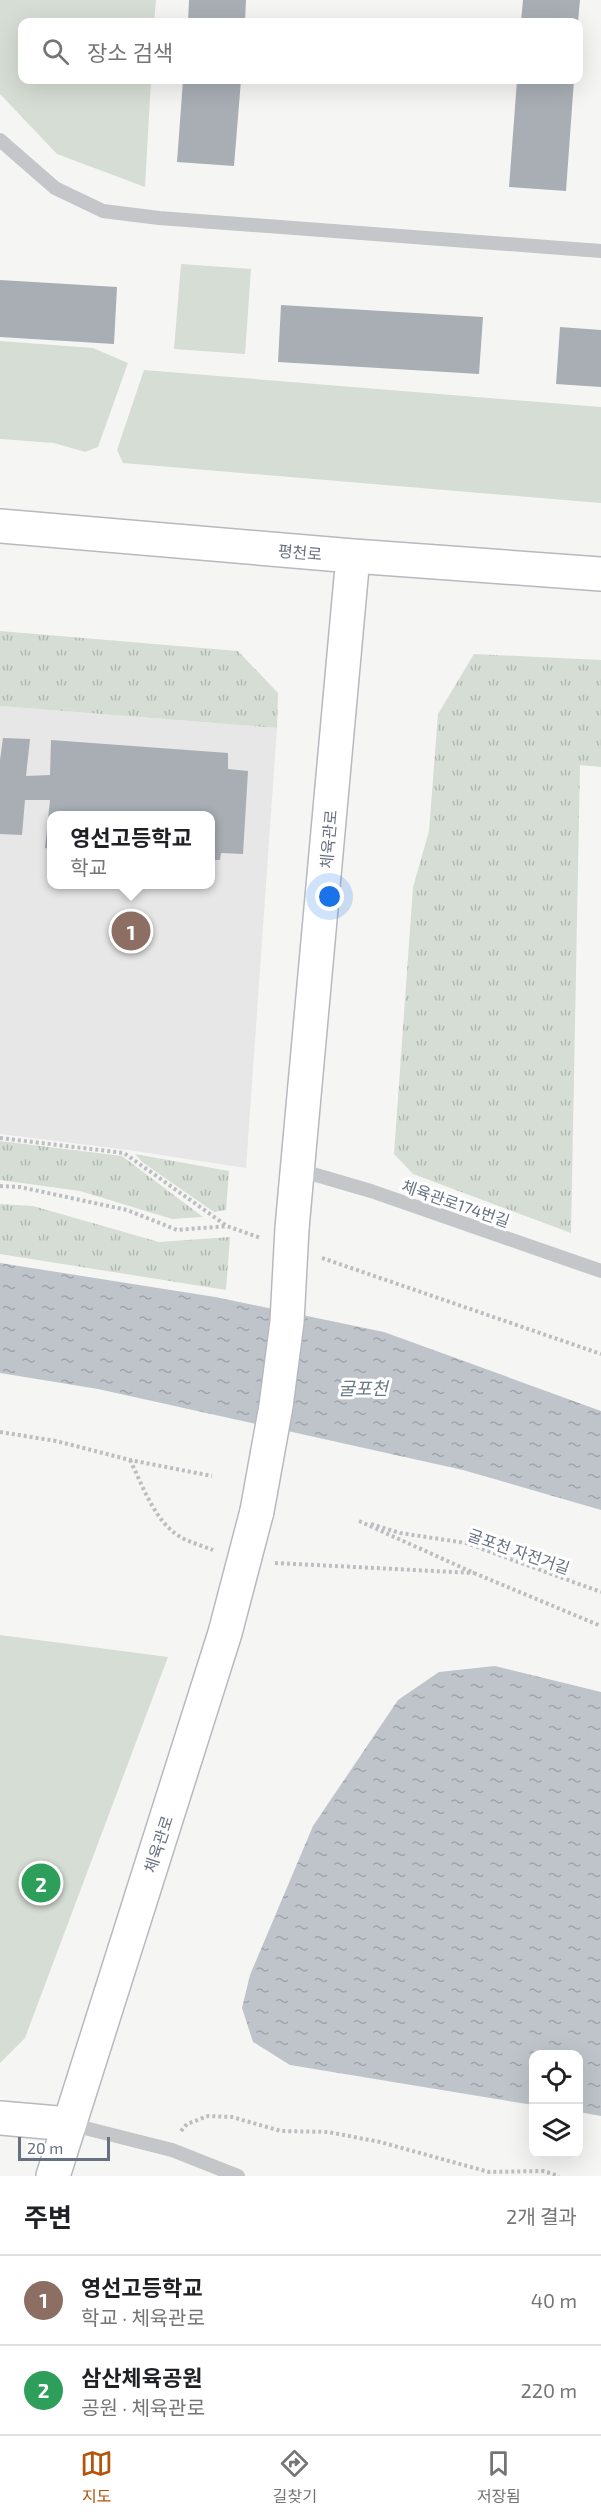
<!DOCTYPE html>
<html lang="ko">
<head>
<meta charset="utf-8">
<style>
  body { margin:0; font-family:"Exo 2","Noto Sans KR",sans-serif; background:#f6f6f6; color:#202124 }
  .controls { position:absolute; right:18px; bottom:18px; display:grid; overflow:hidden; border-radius:12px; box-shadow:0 6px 24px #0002 }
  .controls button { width:54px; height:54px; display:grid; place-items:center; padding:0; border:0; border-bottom:2px solid #e0e0e0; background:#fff; color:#202124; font:30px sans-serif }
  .scale { position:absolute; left:18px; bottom:15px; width:92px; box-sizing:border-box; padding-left:6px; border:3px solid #677182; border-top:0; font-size:16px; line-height:21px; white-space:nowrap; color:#677182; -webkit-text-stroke:4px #fff; paint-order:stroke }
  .you { position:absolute; left:330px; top:897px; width:21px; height:21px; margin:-15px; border:4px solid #fff; border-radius:50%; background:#1a73e8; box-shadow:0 0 0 9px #1a73e833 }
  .badge { display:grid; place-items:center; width:39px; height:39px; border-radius:50%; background:#b45309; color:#fff; font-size:20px; font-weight:700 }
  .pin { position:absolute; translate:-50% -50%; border:3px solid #fff; box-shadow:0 2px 6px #0006 }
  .popup { position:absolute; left:47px; top:811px; width:168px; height:78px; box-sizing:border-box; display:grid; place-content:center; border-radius:12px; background:#fff; filter:drop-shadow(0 2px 4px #0005); font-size:20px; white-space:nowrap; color:#757577 }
  .popup b { font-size:22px; color:#202124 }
  .popup::after { content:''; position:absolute; left:50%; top:100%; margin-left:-12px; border:12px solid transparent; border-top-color:#fff }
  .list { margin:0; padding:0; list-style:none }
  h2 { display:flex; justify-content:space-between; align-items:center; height:78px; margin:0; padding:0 24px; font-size:26px }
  h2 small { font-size:20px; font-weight:400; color:#757577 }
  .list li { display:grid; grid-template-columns:39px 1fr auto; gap:18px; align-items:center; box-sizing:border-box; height:90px; padding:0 24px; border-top:2px solid #e0e0e0 }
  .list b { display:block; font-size:22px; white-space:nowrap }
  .list p { margin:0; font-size:20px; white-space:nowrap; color:#757577 }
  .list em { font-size:20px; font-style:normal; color:#757577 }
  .icon { flex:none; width:33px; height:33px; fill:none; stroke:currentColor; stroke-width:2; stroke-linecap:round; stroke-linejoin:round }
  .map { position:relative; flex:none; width:601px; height:2176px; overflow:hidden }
  .search { position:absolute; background:#fff; box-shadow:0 6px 24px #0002; left:18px; right:18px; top:18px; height:66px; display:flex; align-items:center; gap:15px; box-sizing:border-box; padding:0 21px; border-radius:12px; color:#757577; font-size:22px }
  .sheet { height:258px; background:#fff }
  nav { display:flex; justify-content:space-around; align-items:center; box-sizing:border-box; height:84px; border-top:2px solid #e0e0e0; background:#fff; font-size:16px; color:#757577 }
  nav a { display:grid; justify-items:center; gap:3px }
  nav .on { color:#b45309 }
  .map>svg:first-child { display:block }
  .built { fill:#e6e7e6; fill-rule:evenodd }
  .grass { fill:url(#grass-tufts) }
  .park { fill:#d6ddd4 }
  .water { fill:url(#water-ripples) }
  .building { fill:#a9aeb5 }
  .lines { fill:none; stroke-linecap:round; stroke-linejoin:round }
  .secondary-casing { stroke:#b6b9be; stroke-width:36 }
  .path { stroke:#bdbec1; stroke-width:4; stroke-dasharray:3 3; stroke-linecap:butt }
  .lane { stroke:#c4c6ca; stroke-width:14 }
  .secondary { stroke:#fff; stroke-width:33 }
  .secondary-bridge-casing { stroke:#b6b9be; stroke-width:36; stroke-linecap:butt }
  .secondary-bridge { stroke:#fff; stroke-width:33 }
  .labels { text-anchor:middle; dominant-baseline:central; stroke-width:6; stroke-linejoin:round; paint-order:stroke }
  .street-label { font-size:16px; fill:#677182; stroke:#fff }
  .water-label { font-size:18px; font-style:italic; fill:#687885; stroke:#fff }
</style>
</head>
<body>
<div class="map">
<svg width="601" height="2176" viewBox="0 0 601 2176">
  <defs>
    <pattern id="grass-tufts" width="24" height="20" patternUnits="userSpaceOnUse" patternTransform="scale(1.5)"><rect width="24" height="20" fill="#d6ddd4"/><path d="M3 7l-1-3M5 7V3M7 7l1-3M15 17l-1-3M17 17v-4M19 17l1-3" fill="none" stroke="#b1b8b1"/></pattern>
    <pattern id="water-ripples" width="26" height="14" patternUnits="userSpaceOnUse" patternTransform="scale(1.5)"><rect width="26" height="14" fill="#bec4ca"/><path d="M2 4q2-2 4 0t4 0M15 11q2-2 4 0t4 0" fill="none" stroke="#9ea4a9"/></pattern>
  </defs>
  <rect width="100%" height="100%" fill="#f5f6f3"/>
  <!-- built -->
  <path class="built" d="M0 706 277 728 246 1168 128 1150 0 1134ZM51 816H210V884H51Z"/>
  <!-- grass -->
  <path class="grass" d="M0 631 238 651 278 693 277 728 0 706Z
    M474 654 601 660V767L580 765 571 1233 413 1174 394 1154 413 887 429 831 438 714Z
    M0 1141 122 1156 203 1217 172 1219 80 1191 0 1180Z
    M135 1154 229 1171 226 1210 214 1212 142 1162Z
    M0 1204 33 1206 159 1242 230 1237 226 1290 0 1254Z"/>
  <!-- park -->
  <path class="park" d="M0 0H156L154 22H22V80H151L145 187 57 154 0 94Z
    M181 264 251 269 245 354 174 349Z
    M0 341 93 348 128 363 98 447 85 452 54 443 0 439Z
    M144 370 601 407V503L123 463 117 450Z
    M0 1635 168 1657 25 2038 0 2063Z"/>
  <!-- water -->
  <path class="water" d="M0 1263 215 1297 384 1332 601 1411V1510L463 1470 98 1389 0 1373Z
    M495 1666 601 1692V2116L579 2112 578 2054H534L533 2105 290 2065 253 2042 242 2008 250 1975 313 1826 398 1700 439 1672Z"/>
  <!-- building -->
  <path class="building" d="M189 0H246L245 22H188Z
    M523 0H580L578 22H521Z
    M183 80H241L234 166 177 162Z
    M517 80H574L566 191 509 187Z
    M0 280 117 287 114 344 0 337Z
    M281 305 483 317 479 374 278 362Z
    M560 327 601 330V387L556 384Z
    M3 738 30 739 26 776 50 775 51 740 228 753V769L248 771 243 854 221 853 220 860H210V816H51V849L45 848 50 800H25L22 835 0 834V760Z"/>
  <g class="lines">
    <defs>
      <path id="secondary" d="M0 526 353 556 601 574
        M292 1228 353 556
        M0 2118 69 2124
        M53 2176 225 1633 257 1511"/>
    </defs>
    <!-- secondary casing -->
    <use href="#secondary" class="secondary-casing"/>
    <!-- path -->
    <path class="path" d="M0 1138 124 1153 227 1226 261 1238
      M0 1186 20 1187 127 1210 177 1230 227 1226
      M322 1258 601 1354
      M0 1432 56 1441 130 1460 212 1476
      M130 1460C143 1486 155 1523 182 1538 192 1543 203 1546 213 1550
      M359 1521 474 1573 601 1626
      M371 1524 400 1533 466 1543 601 1592
      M275 1563 474 1573
      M181 2131 187 2124 208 2116 232 2117 281 2131 328 2132 380 2142 489 2172 543 2171 559 2176"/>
    <!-- lane -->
    <path class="lane" d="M0 140 55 188 103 211 159 218 601 251
      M299 1170 371 1191 601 1271
      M69 2124 172 2150 238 2176"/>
    <!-- secondary -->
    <use href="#secondary" class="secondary"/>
    <defs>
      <path id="secondary-bridge" d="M257 1511 276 1406 287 1322 292 1228"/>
    </defs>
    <!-- secondary-bridge casing -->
    <use href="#secondary-bridge" class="secondary-bridge-casing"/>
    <!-- secondary-bridge -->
    <use href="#secondary-bridge" class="secondary-bridge"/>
  </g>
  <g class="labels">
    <!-- street labels -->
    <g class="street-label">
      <text transform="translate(300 552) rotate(5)">평천로</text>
      <text transform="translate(328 839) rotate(-85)">체육관로</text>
      <text transform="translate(456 1203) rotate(19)">체육관로174번길</text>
      <text transform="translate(519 1551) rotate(19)">굴포천 자전거길</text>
      <text transform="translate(158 1844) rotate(-72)">체육관로</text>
    </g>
    <!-- water labels -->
    <g class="water-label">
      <text x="363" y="1388">굴포천</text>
    </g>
  </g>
</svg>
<div class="controls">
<button><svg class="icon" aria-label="locate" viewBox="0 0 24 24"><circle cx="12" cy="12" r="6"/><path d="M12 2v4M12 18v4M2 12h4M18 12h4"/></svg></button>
<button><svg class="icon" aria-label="layers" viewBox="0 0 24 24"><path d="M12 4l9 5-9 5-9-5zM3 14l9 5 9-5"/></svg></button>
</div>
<div class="scale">20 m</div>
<div class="you"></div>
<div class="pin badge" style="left:131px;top:931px;background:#8d6e63">1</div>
<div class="popup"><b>영선고등학교</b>학교</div>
<div class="pin badge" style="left:41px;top:1883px;background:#2e9e5b">2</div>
<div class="search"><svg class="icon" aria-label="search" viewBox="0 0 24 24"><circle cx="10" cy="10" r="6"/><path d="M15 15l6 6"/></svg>장소 검색</div>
</div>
<section class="sheet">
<h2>주변<small>2개 결과</small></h2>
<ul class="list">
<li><span class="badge" style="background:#8d6e63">1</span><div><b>영선고등학교</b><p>학교 · 체육관로</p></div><em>40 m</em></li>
<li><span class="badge" style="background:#2e9e5b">2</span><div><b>삼산체육공원</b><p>공원 · 체육관로</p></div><em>220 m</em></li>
</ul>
</section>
<nav>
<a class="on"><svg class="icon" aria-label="map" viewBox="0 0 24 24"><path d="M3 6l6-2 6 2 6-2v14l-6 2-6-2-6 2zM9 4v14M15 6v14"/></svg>지도</a>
<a><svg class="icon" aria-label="directions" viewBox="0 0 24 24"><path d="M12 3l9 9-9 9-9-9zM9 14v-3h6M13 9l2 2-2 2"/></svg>길찾기</a>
<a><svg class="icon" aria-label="saved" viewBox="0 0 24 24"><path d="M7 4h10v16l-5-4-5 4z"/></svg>저장됨</a>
</nav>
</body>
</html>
